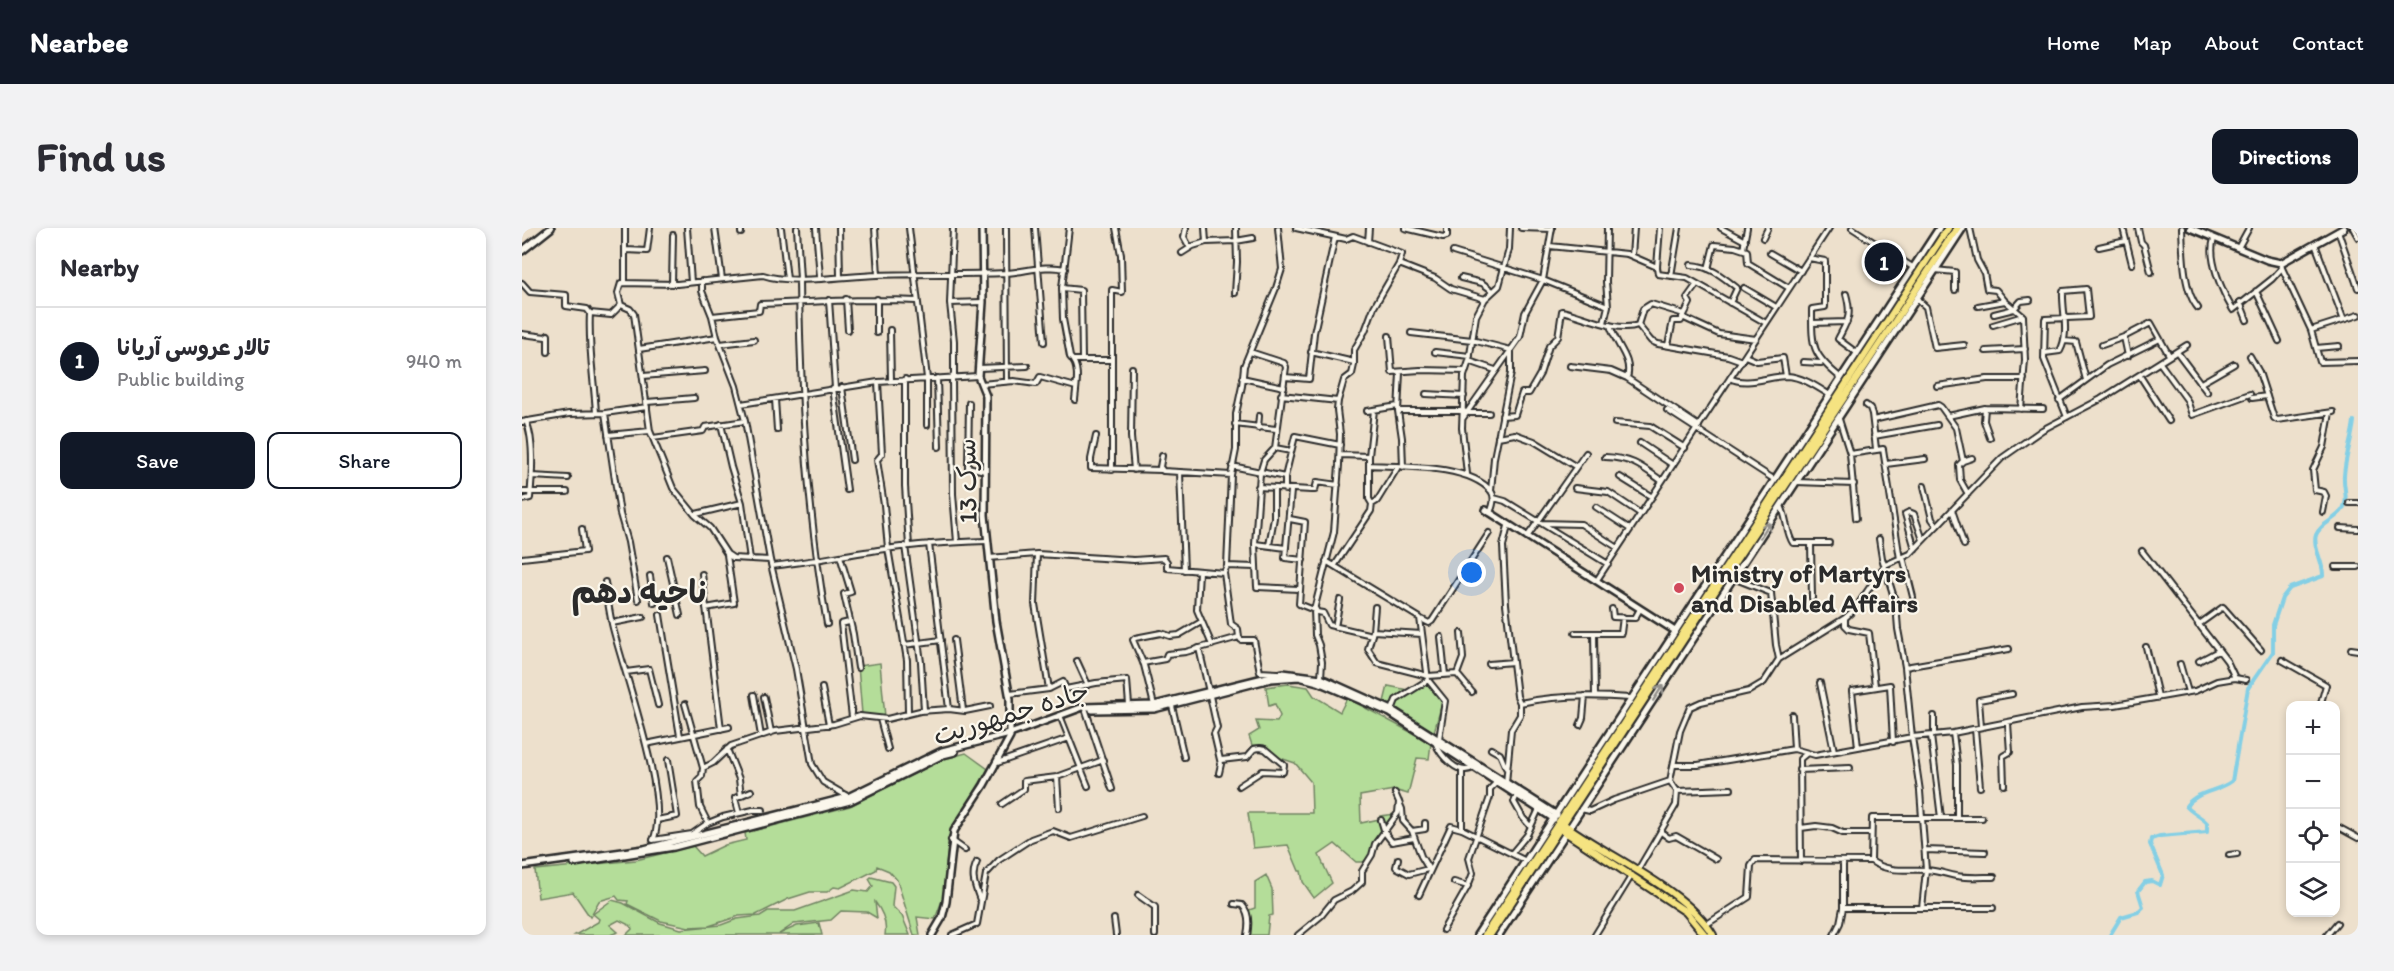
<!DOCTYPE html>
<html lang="en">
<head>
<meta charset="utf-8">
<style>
  body { margin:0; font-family:Itim,"Playpen Sans Arabic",sans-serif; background:#f2f2f3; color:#2b2b33 }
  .controls { position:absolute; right:18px; bottom:18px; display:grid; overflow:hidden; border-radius:12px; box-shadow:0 3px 9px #0003 }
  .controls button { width:54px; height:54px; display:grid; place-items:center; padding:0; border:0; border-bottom:2px solid #e1e1e2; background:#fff; color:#2b2b33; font:30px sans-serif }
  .you { position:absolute; left:950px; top:345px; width:21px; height:21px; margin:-15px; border:4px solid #fff; border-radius:50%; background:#1a73e8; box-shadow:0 0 0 9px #1a73e833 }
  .badge { display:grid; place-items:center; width:39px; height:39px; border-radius:50%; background:#111827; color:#fff; font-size:20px; font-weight:700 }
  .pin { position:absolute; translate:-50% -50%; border:3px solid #fff; box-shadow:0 2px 6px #0006 }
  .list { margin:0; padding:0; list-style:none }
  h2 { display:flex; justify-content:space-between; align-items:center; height:78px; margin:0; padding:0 24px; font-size:26px }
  h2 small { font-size:20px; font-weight:400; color:#7c7c81 }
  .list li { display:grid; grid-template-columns:39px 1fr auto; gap:18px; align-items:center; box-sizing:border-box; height:108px; padding:0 24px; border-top:2px solid #e1e1e2 }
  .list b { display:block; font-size:22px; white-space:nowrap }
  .list p { margin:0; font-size:20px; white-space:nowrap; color:#7c7c81 }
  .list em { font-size:20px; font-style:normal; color:#7c7c81 }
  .actions { display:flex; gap:12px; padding:18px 24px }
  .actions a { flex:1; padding:14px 0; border:2px solid #111827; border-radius:12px; text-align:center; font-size:21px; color:#111827 }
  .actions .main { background:#111827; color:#fff }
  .icon { flex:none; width:33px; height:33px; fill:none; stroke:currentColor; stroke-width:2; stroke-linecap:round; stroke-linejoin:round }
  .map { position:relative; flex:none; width:1836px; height:707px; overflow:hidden; border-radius:12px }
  header { display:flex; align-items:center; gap:36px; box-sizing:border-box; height:84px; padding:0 30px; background:#111827; color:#fff }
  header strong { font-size:28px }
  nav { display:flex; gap:33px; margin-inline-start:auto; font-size:21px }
  .intro { display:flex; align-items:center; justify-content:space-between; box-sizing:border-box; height:144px; padding:0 36px }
  h1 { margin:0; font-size:42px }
  .button { padding:15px 27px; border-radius:12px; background:#111827; color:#fff; font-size:21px; font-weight:700 }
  main { display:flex; gap:36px; padding:0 36px }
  aside { flex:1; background:#fff; border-radius:12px; box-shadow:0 3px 9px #0003 }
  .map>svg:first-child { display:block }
  .green { fill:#b4dd99; stroke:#708462; stroke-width:1.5 }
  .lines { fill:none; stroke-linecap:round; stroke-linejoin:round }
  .canal { stroke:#84cfe5; stroke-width:4 }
  .street-casing { stroke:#2b2b2b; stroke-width:8 }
  .secondary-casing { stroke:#2b2b2b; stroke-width:10 }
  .primary-casing { stroke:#2b2b2b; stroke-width:10 }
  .street { stroke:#fbf7ec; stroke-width:4 }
  .secondary { stroke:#fbf7ec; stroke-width:5 }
  .primary { stroke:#f5e381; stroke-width:6 }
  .oneway { stroke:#93918c }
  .poi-dot { fill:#d1495b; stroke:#fbf7ec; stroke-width:2 }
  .labels { text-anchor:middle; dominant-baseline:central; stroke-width:4.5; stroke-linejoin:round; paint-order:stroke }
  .street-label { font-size:26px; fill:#2b2b2b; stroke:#fbf7ec }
  .poi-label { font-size:26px; font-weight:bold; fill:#2b2b2b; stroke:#fbf7ec; text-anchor:start }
  .district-label { font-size:32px; font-weight:bold; fill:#2b2b2b; stroke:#fbf7ec }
</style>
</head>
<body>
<header>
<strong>Nearbee</strong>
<nav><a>Home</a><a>Map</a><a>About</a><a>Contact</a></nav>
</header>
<div class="intro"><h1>Find us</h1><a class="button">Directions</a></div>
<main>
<aside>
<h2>Nearby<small></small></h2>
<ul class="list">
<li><span class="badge">1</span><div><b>تالار عروسی آریانا</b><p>Public building</p></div><em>940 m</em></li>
</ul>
<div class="actions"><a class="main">Save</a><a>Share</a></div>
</aside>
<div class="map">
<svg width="1836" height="707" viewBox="0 0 1836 707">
  <rect width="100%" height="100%" fill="#ede0cc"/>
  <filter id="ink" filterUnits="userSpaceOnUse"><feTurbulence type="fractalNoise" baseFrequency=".0167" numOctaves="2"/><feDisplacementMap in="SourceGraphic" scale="12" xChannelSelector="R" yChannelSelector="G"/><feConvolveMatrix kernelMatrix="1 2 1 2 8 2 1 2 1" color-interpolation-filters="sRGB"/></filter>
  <g filter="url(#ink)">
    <!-- green -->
    <path class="green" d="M358 435 363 489 340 486 336 438Z
      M906 453 921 472 912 504 862 474 866 458 886 462Z
      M766 456 786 459 792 468 818 484 825 470 909 515 907 531 895 530 886 566 872 562 838 568 839 595 857 591 858 588 874 586 876 590 858 607 853 625 841 634H834L813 616 797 627 810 655 792 670 781 654 779 643H777L766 617 731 620 726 585H790L789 554 773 535 746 526 742 517H730L727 508 737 502 734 493 755 494 758 488 753 476 747 478 744 459Z
      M444 525 466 541 427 608 421 670 413 691 395 689 398 707H392L375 652 367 643 355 638 354 642 318 660 312 659 305 664H288L266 671 234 687 217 688 187 698 167 699 139 693 105 676 106 673 97 672 94 668 77 673 68 689 51 664 16 670 13 642 114 632 171 618 180 628 203 617 224 612 223 605 328 578 422 531Z
      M744 647 750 661 751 687 747 688 745 707H729L727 682 733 680V654Z
      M349 649 369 654 372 658 370 678 380 688 388 707H363C365 695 360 683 353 674L355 690 345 684 319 683 309 692 272 696 257 706 275 698 297 695 300 707H104L110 701 109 698 97 692 88 697 96 704 88 707H53L76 694 77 691 71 686 90 672 101 675 138 695 159 701 199 697 215 691 238 688 246 683H273L332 662 346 664 351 658 347 651Z"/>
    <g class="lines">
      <!-- canal -->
      <path class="canal" d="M1588 707 1599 689 1616 684 1621 679 1616 663 1623 654 1630 653 1638 657 1641 647 1628 616 1629 611 1638 608 1685 604V595C1679 588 1668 584 1664 578 1676 562 1696 564 1710 553L1726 460 1751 424V397L1760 370 1768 360 1801 348C1802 335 1790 318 1794 307 1798 296 1815 291 1821 281 1827 271 1821 259 1822 248 1823 229 1830 212 1832 193"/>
      <defs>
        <path id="street" d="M103 0V55
          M165 0 169 54
          M193 0 200 51
          M259 0 265 51
          M275 0 278 51
          M294 0 298 49
          M317 0 318 48
          M353 0 356 47
          M387 0 405 150V197
          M431 0 428 75 432 113V147L430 149 431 266 435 314
          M484 0 485 153
          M513 0 522 114
          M547 0 540 60 541 91 548 129C559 139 554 159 553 172
          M664 0 662 9 668 20
          M683 0 684 14 714 13 731 10
          M774 0 824 11 831 8 880 26 877 36 852 79 843 103 832 122V137L830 146 822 152 816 173 815 182 818 206 817 237 812 304 792 382 793 407 797 417 800 434 799 450
          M883 0 921 9 925 8V0
          M999 0 1030 1
          M1138 0 1135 39 1136 46 1165 50 1244 95
          M1199 0 1223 13
          M1330 0 1392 40
          M1448 0 1455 32 1462 45 1465 61 1474 62 1483 73 1501 88 1503 132 1499 181
          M1601 0 1610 36
          M1616 0 1619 14 1622 17 1629 44
          M1660 0C1661 23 1661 63 1676 80
          M1831 0 1836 9
          M1816 3 1836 60
          M219 5V0
          M1241 10 1246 0
          M1692 11C1685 31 1701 65 1711 82L1750 51 1760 40 1759 35
          M846 14 847 0
          M1793 16 1821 90
          M1028 18 1105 26 1135 39
          M1577 19 1604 13
          M1716 20 1727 0
          M1221 21 1225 0
          M104 22 125 23 128 0
          M931 24 1021 52 1086 78
          M660 25 671 18 684 14
          M1248 25 1279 43
          M1110 28 1112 0
          M1287 30 1303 33V79L1290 81C1290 118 1289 126 1319 150
          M877 36 913 50 929 61 963 71
          M1169 37C1188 38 1200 48 1215 60L1208 75
          M1760 40 1789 102 1798 134 1836 133
          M1186 41 1192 17 1213 19 1225 23 1226 35 1267 60
          M1413 42 1433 44V62
          M1149 48 1157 0
          M939 50 960 55 971 63
          M277 51C278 167 285 282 305 396
          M180 53V63L190 88 195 109 214 158 223 193 248 332 274 441 290 536 301 554 325 568
          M0 55 8 64 44 67V78L65 81 68 85 89 87 99 77 96 65 99 55 155 56 241 47C270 57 323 48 355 47 398 45 441 47 484 45 503 44 524 36 543 41
          M150 56 151 7
          M540 60 559 62 560 132
          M1222 60 1254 79
          M1734 63 1757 113
          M713 65 715 34 714 0
          M1324 66C1330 88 1326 92 1316 111L1335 125
          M324 71 326 102
          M355 71V105
          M1395 71 1404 79 1413 120 1442 117
          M307 72 313 160
          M1718 74 1725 92
          M428 75 461 74
          M99 77 108 81 112 86 128 203 151 260 173 287 188 300 205 326 211 330 248 332
          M1456 78 1483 73
          M68 85C66 118 72 151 74 185
          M1472 86 1492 81 1499 73 1508 72
          M190 88 237 83 238 76C290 74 342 70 395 73
          M1160 89 1197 106 1234 111
          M1082 95 1086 78 1084 54 1085 0
          M1290 95 1325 94
          M1088 97C1093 117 1111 130 1105 150
          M1116 97 1129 113 1136 116 1206 128 1220 133
          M1116 97 1121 81 1129 76 1162 86
          M1471 97 1501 88
          M368 102 369 152
          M1789 102 1836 87
          M889 105 950 112 989 122V145L972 230 969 263
          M0 106 24 109 26 107V124
          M867 108 870 144 898 142 944 143
          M1602 109 1606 128
          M1543 113 1554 114 1564 152
          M198 116 232 112
          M1146 117 1151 93H1159L1168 75 1165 70 1175 56
          M1580 117 1602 109 1629 95 1647 127
          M1794 120 1817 118
          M117 121 195 109
          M1464 123 1503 121
          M728 124 762 135 764 139 753 220 742 232 738 245 733 316 735 359 776 361
          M789 124 832 134
          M913 124 948 128
          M1655 124 1685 164
          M1523 125 1538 123C1548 104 1540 84 1541 63L1564 61 1567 89 1523 91 1522 131 1545 189
          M1223 128 1235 133 1261 130 1264 148
          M1728 128 1737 144 1752 190 1755 192 1811 184
          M551 132H590
          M947 133 973 142
          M1281 134 1299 135
          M1638 135 1665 172 1670 187 1728 166
          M1048 138 1089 143 1105 150 1177 198
          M457 140 505 138
          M610 140 609 209 612 242
          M878 145 876 183 880 210 881 239
          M121 148 183 143
          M1618 148 1647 193
          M763 149 787 151 792 105 813 9
          M415 150 417 219
          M720 150 762 159
          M1208 150C1224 159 1247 148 1265 148 1281 149 1295 159 1308 167
          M383 151V258L387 318
          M356 154 360 226 355 232 362 277 366 320 385 432 386 484
          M1679 155 1712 136
          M459 156 492 153 514 156 518 149 554 159
          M1415 158 1465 151H1502
          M320 159 330 232
          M311 160 325 262
          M904 166 942 168
          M759 167 816 173
          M1730 170 1745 168
          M253 171 255 202
          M1537 172 1585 137 1638 111
          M125 174 172 170
          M447 175 446 239 463 243
          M219 176 356 154 456 148
          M1344 177 1348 180 1350 186 1354 221
          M1463 180 1462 193 1468 210
          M1145 182 1253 252
          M845 183 876 178
          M876 183H942
          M83 185 98 286 106 314 116 372
          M947 185H967
          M980 188 993 187 1000 165H1007L1018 146 1027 118 1036 109 1040 83C1063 88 1095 105 1116 97
          M1426 188 1463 180 1521 181
          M941 190 998 109 1003 85 1021 52 1030 0
          M1317 191 1328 226 1334 290
          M1351 192 1416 177 1419 179 1434 200 1441 233
          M0 194 47 186 83 185 125 179
          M1093 195 1128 198 1163 220
          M199 196 209 239 220 275 228 331
          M713 196 754 201
          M736 200 737 188
          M86 207 128 203
          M574 208 569 231V240L639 242
          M1352 208 1415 197
          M976 209 993 206 1012 213 1053 238
          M131 210 181 203 183 199 223 193
          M1118 215 1151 237
          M753 220 769 223
          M1328 226 1361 221 1378 331
          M818 227 847 228V271L850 276 855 273 876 239
          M640 228 638 239 641 243 709 247
          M847 228 852 182
          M1083 229C1110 230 1119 238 1140 253
          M1364 236 1403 231
          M847 237C880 239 946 236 969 263 974 269 971 278 968 285
          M710 238 763 249V262
          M590 242V62L600 64 599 27 594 0
          M658 245 662 342
          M945 246 940 200 942 148 947 133 954 88 963 71 977 58 987 21 988 0
          M10 248 46 250
          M763 249 773 208 818 217
          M1098 249 1130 269
          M1274 254 1332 256
          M1402 258 1410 291 1415 298
          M736 259 789 262H793L795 254 816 257
          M1053 260 1086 264 1119 286
          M769 263 763 330 781 332
          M0 264H45
          M1446 266 1438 252 1437 237 1441 233 1450 230
          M972 270 983 273 1086 336
          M0 272 8 270C10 249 13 213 4 193
          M1827 275H1836
          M1259 278C1265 289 1264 305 1271 315H1307
          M1074 279 1108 301
          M1430 282 1442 317
          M1801 284 1804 268 1802 264 1793 262 1791 242 1802 219 1808 185
          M174 286 220 275
          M768 291 783 294 777 376 792 382
          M1019 295 1059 296 1096 320
          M986 298 981 318 984 376 995 468 998 475C1034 467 1071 467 1108 470
          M1818 300 1836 301
          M1005 309 1064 225
          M407 316 427 481
          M733 316 764 320
          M1289 316 1290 370
          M747 317 752 290V260
          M383 318 399 434 402 482
          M1393 321 1383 286 1387 284 1392 286 1401 312
          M1620 323 1705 433 1713 450
          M515 326 513 376 527 461
          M318 328 329 364 322 366 331 406 336 440
          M145 329 158 387
          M1381 329 1391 369
          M0 330 63 323 60 301
          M467 330 515 326 612 332 642 330 645 334V340L702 345
          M804 333 898 390 906 452 923 473 917 511
          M813 337 849 283 850 276
          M250 338C288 334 325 326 364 321 397 316 431 314 465 313
          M705 338 733 339
          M1813 339H1836
          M677 343 675 382 690 417
          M180 346 199 501
          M128 348 132 375
          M1211 350 1249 365 1254 417 1257 431
          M1075 352 1307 0
          M83 354C85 368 87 382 90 396 100 440 150 574 131 612
          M853 379 851 403 846 421 855 435 906 448 935 446
          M184 380 212 375 205 327
          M793 380 795 384 801 385 807 397 850 407
          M1090 381 1091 389 1113 390 1118 381
          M138 387 158 508
          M899 391 907 395 910 393 967 305
          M1323 391V397L1327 401 1347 405 1353 458
          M327 394 319 396 330 489
          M90 395 121 389
          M1676 397 1701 379 1739 422
          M813 399 818 372
          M851 403 900 406
          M1053 405H1099L1101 389
          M1072 405 1073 468
          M717 409 716 401 709 396 702 345 705 338 709 247 714 222V186L720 158 722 138 754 60 760 41 756 0
          M919 409 923 447
          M432 412 441 482
          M382 417 419 412
          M1624 419 1636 468
          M677 420 687 464
          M1829 421 1836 422
          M1760 432 1804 457 1798 478
          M555 433 566 457
          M1677 433 1696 423
          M621 435 643 431 645 426 664 424 717 409 719 412H732L738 444 756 445
          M967 436 991 434
          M1658 436 1666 464
          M1383 439 1487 421
          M104 444 127 441 136 477
          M935 446 941 430 939 405
          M935 446 950 464
          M1298 455 1312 523
          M300 460 307 497
          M488 466 527 461 541 454 544 461 574 455 605 452 607 477
          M232 467 239 508
          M688 468 695 500 692 506 699 536 697 545
          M242 469 249 504
          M163 476 181 540 180 548 175 553 178 579 186 595
          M632 477 622 437 611 412 613 410 639 405 648 408 657 407 679 394
          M650 478 662 529
          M870 482 874 472 906 452
          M564 483 590 561
          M1270 487 1272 521
          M1412 488V507
          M539 490 566 558
          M358 491 366 521
          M1058 497 1061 490 1063 468
          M1459 499 1457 472 1490 466
          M1453 501 1458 559
          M1431 505 1435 537V590
          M1409 508 1419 590
          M913 514C918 527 937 550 952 539
          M124 516 207 499
          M1336 519 1330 463 1368 457 1371 514
          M205 521 217 551 219 568
          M969 521 978 526 984 540
          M699 532 725 529 732 521 738 520 743 521 762 537 761 544 740 543 717 558
          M475 535 547 510
          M1152 537H1176L1272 521 1293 527 1390 509 1431 505 1560 479 1593 477 1673 463 1695 453 1713 450 1724 452
          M181 540 191 535 209 518 253 503 312 496 338 488 365 491 398 483 427 481 443 483 468 478
          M1277 542 1328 540
          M535 549 537 580
          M984 555 989 502 998 487V475
          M1482 557 1481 528 1488 524 1486 495
          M1155 563 1209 561
          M873 565 880 581 881 593 890 603 899 628 908 643
          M995 567 992 574 1001 590 1008 598
          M480 576 502 561V553L535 549 581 532
          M1059 581 1068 583 1092 572 1148 553
          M217 585 213 570 229 563
          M135 592 155 588 146 532
          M859 592 863 605 870 614 892 610
          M1814 598 1836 610
          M1279 600 1294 598 1310 600 1321 605H1349
          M940 601V542
          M890 603 903 601V595
          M1139 604 1147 610 1154 608 1194 631
          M131 612 170 606 186 595 201 589 231 582H241
          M429 612 443 622
          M1403 622 1463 624
          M990 625 1005 607 1017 581
          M1707 627 1715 626
          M876 631 874 639 887 646 906 641
          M1279 633 1278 531 1284 526
          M1349 633 1350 590H1400L1398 563 1390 509 1383 439 1376 401 1374 376 1360 330 1357 311
          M455 634C448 648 453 658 458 672
          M1116 642 1154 577 1155 563 1148 553 1158 503 1168 479 1179 474 1227 463 1242 454 1257 431 1323 390 1333 381 1363 337 1388 326 1480 230 1520 202 1579 171 1665 117
          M932 654 946 658
          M616 667 633 679V707
          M897 667 929 598 940 601 1004 633
          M712 676 720 677C727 684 727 697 725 707
          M1321 680H1471
          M1400 680 1404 642 1400 590H1460
          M592 691 594 707
          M1185 696 1227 669 1229 638 1233 632 1349 633C1366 645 1386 641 1405 642 1416 643 1424 646 1434 648 1446 650 1460 649 1472 649
          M921 702 946 658 951 645 947 630 968 569V561L975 554
          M430 707 455 696 464 646 477 632 509 611 531 603 549 610 620 588
          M776 707 799 688 812 672 830 663 840 654V643L850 627 853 616 876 585 877 574
          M1073 707 1110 647
          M1312 707 1318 695 1321 680V634
          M1805 707 1815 695"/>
        <path id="secondary" d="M460 0 461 74 456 148 464 168 463 287 474 393 488 471V506
          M1668 0 1745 32 1759 35 1822 0
          M0 23 29 0
          M964 282 1153 403
          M570 482 632 481 749 451 777 449 796 454 868 485 1032 591
          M52 635 152 619 328 573 421 527 433 524
          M0 638 122 621 326 569 420 523 488 506 561 479 632 477 761 445 799 450 870 482 1035 587
          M410 707 420 690 424 674 432 603 462 557 488 509
          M955 707 1417 0
          M977 707 1441 0"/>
        <path id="primary" d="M1039 594C1083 628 1163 660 1191 707
          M1037 600 1164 684 1183 707
          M963 707 1426 0
          M968 707 1192 365 1435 0"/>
      </defs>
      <!-- street casing -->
      <use href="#street" class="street-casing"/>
      <!-- secondary casing -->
      <use href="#secondary" class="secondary-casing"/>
      <!-- primary casing -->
      <use href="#primary" class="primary-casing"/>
      <!-- street -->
      <use href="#street" class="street"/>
      <!-- secondary -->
      <use href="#secondary" class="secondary"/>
      <!-- primary -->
      <use href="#primary" class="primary"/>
    </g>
    <!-- one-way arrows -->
    <defs><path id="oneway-shaft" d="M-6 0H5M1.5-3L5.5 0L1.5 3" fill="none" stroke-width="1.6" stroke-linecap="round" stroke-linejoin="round" transform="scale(1.5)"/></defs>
    <g class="oneway">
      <use href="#oneway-shaft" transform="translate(1243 302) rotate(-57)"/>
      <use href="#oneway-shaft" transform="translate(1136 465) rotate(-57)"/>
    </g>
  </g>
  <!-- markers -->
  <circle class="poi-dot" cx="1157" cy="360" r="6"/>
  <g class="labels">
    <!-- street labels -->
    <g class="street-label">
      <text transform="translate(445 253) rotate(-91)">سرک 13</text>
      <text transform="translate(489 485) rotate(-17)">جاده جمهوریت</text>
    </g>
    <!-- poi labels -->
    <g class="poi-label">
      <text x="1169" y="345">Ministry of Martyrs<tspan x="1169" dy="30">and Disabled Affairs</tspan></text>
    </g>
    <!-- district labels -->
    <g class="district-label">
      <text x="117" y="364">ناحیه دهم</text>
    </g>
  </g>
</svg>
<div class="controls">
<button>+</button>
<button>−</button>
<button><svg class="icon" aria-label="locate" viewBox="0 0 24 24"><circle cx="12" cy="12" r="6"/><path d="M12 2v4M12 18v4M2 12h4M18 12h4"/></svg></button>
<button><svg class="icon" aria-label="layers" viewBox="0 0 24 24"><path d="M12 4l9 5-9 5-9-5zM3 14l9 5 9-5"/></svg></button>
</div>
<div class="you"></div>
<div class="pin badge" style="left:1362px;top:34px">1</div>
</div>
</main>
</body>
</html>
